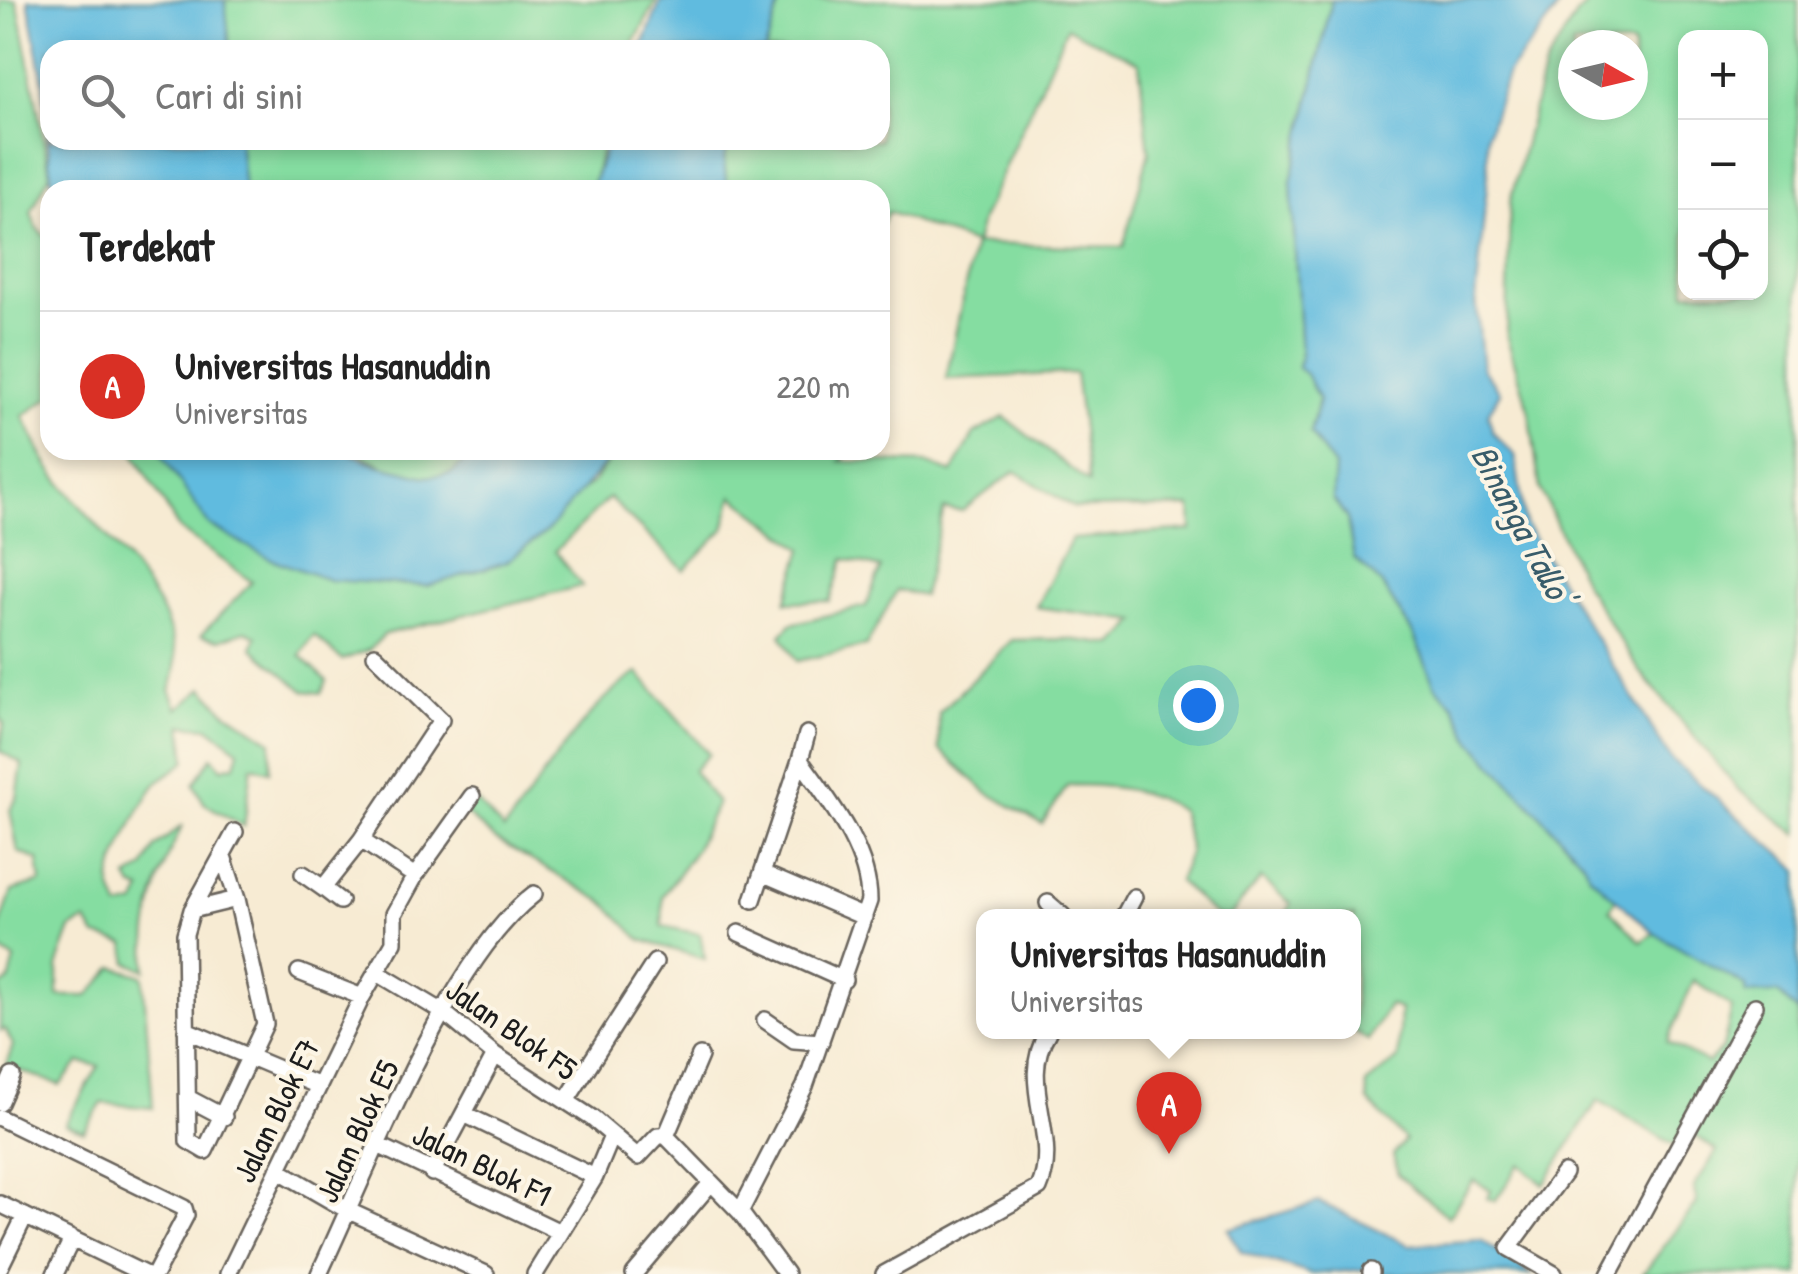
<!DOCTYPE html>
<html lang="id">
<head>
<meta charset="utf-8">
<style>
  body { margin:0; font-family:"Patrick Hand",sans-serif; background:#f2f2f2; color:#222 }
  .controls { position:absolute; right:30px; top:30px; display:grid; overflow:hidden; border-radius:20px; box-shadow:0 5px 15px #0003 }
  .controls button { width:90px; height:90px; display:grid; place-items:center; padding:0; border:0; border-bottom:2px solid #e0e0e0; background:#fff; color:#222; font:50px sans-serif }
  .compass { position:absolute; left:1558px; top:30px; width:90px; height:90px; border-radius:50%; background:#fff; box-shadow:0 5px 15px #0003; rotate:98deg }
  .you { position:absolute; left:1198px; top:705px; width:35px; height:35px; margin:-25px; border:8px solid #fff; border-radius:50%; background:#1a73e8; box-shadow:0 0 0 15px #1a73e833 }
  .badge { display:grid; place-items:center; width:65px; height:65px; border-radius:50%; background:#d93025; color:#fff; font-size:32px; font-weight:700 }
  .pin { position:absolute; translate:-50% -82px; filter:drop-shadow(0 2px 5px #0008) }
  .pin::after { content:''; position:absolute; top:52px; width:35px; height:30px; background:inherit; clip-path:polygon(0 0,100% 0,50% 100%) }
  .popup { position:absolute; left:976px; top:909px; width:385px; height:130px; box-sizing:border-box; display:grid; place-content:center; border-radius:20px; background:#fff; filter:drop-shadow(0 2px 8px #0005); font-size:32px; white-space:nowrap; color:#767676 }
  .popup b { font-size:38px; color:#222 }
  .popup::after { content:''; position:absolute; left:50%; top:100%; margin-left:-20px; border:20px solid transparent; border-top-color:#fff }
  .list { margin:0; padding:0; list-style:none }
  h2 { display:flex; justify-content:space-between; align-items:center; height:130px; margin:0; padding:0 40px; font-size:42px }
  h2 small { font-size:32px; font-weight:400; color:#767676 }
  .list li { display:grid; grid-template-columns:65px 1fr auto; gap:30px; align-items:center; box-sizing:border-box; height:150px; padding:0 40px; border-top:2px solid #e0e0e0 }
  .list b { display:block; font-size:38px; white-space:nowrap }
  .list p { margin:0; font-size:32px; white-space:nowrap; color:#767676 }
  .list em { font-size:32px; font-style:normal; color:#767676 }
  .icon { flex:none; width:55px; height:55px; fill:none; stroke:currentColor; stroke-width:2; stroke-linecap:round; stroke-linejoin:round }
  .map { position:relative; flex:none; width:1798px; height:1274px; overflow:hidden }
  .search { position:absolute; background:#fff; box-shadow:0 5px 15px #0003; left:40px; top:40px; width:850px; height:110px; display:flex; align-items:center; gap:25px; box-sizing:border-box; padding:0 35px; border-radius:30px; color:#767676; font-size:38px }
  .panel { position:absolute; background:#fff; box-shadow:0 5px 15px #0003; left:40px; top:180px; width:850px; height:280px; border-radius:30px }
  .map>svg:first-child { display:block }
  .green { fill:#85dda1; stroke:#507c5e; stroke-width:2.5; fill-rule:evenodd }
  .water { fill:#61bbdf; stroke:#3e6c7e; stroke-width:2.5 }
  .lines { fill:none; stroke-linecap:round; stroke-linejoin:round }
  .minor-casing { stroke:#69645c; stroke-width:20 }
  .minor { stroke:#fff; stroke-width:15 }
  .labels { text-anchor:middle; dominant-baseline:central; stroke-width:8; stroke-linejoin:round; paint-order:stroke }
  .street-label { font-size:32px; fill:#1c1c1c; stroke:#fcf5e5 }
  .water-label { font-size:35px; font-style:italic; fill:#385c6a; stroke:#fcf5e5 }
</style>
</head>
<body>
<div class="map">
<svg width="1798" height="1274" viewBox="0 0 1798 1274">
  <rect width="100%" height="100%" fill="#fcf5e5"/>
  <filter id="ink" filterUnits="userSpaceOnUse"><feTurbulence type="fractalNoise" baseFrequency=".01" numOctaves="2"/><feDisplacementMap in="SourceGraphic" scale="20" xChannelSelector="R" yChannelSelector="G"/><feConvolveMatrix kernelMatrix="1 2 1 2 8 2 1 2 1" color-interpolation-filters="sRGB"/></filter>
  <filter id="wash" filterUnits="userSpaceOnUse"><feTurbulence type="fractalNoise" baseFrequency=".0048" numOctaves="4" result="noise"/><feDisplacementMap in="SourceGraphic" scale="40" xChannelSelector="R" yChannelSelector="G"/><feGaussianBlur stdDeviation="2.25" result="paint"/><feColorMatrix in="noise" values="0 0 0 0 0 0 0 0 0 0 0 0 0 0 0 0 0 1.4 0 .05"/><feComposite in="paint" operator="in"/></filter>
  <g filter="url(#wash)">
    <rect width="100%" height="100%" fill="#f7ebd3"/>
    <!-- green -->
    <path class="green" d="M0 0H16L19 10 50 174 31 212 36 227 50 241V397L23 416C33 434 40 455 52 471 91 528 202 615 170 690L178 709 203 688 225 711 271 741 270 771 252 766 244 827 204 803 194 784 212 757 222 768 235 765 239 750 208 727 182 725 186 760C177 771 164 774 156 784 143 800 109 865 111 885 112 892 117 901 119 908L136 904 142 890 133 887 128 878 144 868 155 847 183 825C158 872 145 917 146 970L128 963 125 944 96 936 86 921 71 929 58 964V996H88L114 967 143 976 153 1108 102 1103 84 1131 65 1124 99 1066 79 1062 60 1085 6 1066 13 1045 5 1029 0 1031V986L9 982 15 960 0 950V926L12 891 41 882 38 860 18 852 10 810 17 798 22 764 0 751 4 723 0 717Z
      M211 0H657L630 50H221Z
      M781 0H1332L1291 182 1301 353 1298 367 1306 373 1319 400 1310 433 1335 467 1333 499 1347 518 1354 558 1381 583 1413 634 1435 686 1454 705 1471 740 1585 864 1590 876 1616 897 1610 910 1641 942 1654 933 1757 992 1778 993 1798 1012V1274H1643L1697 1203 1694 1187 1717 1151 1686 1129 1674 1145 1598 1100 1544 1185 1520 1164 1495 1201 1487 1198 1491 1191 1474 1180 1448 1217 1398 1175 1393 1155 1405 1140 1368 1101 1366 1084 1398 1059 1400 1009 1389 1005 1368 1040 1354 1031V916H1285L1291 904 1261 878 1230 916H1216L1178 881 1190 851 1181 811C1146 788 1109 785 1068 785L1042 824 986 792 939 749V713L1012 640 1068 639 1114 645 1137 621 1036 607 1072 539 1192 530 1191 507 1074 508 1015 471 962 511 944 509 923 596 897 590 866 646 797 661 781 635 791 624 866 606 881 568 844 559 830 601 786 602 803 549 733 496 724 529 684 570 609 498 555 551 582 586 385 634 369 650 342 660 314 635 300 655 327 681 321 693 304 691 252 648 257 636 246 631 219 640 201 635 252 582 179 529 132 450H158L169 465 384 581 428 586 592 484 616 450H851L840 461 926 463 952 473 974 434 1004 417 1089 483 1075 373 946 379 974 244 888 212 880 227V190H727L724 159 731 140H880V50H765ZM1067 27 1139 62 1149 152 1123 247 975 244 981 220ZM1694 980 1732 1008 1723 1048 1708 1063 1667 1042Z
      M1592 0H1798V835L1737 788 1639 670 1585 585 1540 489 1529 410 1507 338 1510 202 1544 68 1576 15ZM1686 38H1760V292H1686ZM1573 45H1633V105H1573Z
      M238 140H603L592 190H244Z
      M353 450H480L445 479 398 473Z
      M638 673 709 754 693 771 717 803 695 850 663 896 662 926 700 934 705 959 641 940 604 902 495 839 458 807 477 802 504 830C536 787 593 696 638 673Z"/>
    <!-- water -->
    <path class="water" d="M28 0H225L230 50H50V140H239L244 190H52L43 82Z
      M661 0H781L765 50H641Z
      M1332 0H1564L1508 73 1487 135 1488 175 1476 299 1483 369 1500 392 1488 414 1493 433 1515 455 1525 524 1671 759 1798 869V1012L1778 993 1746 994V986L1654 933 1590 876 1585 864 1471 740 1454 705 1435 686 1413 633 1381 583 1354 558 1347 518 1333 499 1335 467 1310 433 1319 400 1306 374 1298 368 1301 353 1291 182Z
      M608 140H731L724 159 727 190H591Z
      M158 450H343L378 465 426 477 452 473 476 450H616L548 530 506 562 428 586 329 580 271 559 209 525Z
      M1319 1202 1409 1245 1481 1240 1531 1274H1378L1370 1269 1311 1274 1241 1252 1228 1229Z"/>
  </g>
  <g filter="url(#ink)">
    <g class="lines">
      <defs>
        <path id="minor" d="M223 856 237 899 265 1024 205 1151 188 1141 185 934 192 910 235 832
          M762 873 864 917
          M303 874 323 888
          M415 876 472 796
          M753 900 800 760
          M340 901 323 888 361 840
          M1048 903 1063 916
          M192 910 237 899
          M1124 916 1134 897
          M739 933 844 980
          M299 972 362 997
          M376 972 443 1012 495 1055 592 1118 638 1157 658 1136H666L700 1056
          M765 1020 794 1040 821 1042
          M186 1030 319 1086
          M188 1098 224 1117
          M566 1101 655 962
          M0 1103 12 1076
          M464 1114 595 1177
          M0 1118 184 1208 186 1215 155 1274
          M666 1136 740 1212 805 1086 869 901C869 849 828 800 800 760L807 734
          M380 1146 560 1232
          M278 1170 349 1211 486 1274
          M432 1173 495 1055
          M0 1204 144 1274
          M740 1212 786 1274
          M0 1267 25 1216
          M55 1274 72 1239
          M228 1274 362 997 394 942V914L415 876 361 840 441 720 375 655
          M319 1274C369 1169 446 962 534 894
          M535 1274 595 1177 612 1136
          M634 1274 711 1183
          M884 1274 1039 1188C1062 1138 1016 1082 1048 1032
          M1371 1274V1271
          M1554 1274 1509 1248 1564 1173
          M1609 1274 1755 1006"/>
      </defs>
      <!-- minor casing -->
      <use href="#minor" class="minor-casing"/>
      <!-- minor -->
      <use href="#minor" class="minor"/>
    </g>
  </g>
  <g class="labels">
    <!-- street labels -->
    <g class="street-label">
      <text transform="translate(512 1029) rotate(35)">Jalan Blok F5</text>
      <text transform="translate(276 1110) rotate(-64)">Jalan Blok E7</text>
      <text transform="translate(357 1131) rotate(-65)">Jalan Blok E5</text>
      <text transform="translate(482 1164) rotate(26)">Jalan Blok F1</text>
    </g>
    <!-- water labels -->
    <g class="water-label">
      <text transform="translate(1522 524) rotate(62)">Binanga Tallo'</text>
    </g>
  </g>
</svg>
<div class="controls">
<button>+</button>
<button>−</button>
<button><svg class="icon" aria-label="locate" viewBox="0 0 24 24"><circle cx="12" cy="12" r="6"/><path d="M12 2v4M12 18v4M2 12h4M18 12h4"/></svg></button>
</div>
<svg class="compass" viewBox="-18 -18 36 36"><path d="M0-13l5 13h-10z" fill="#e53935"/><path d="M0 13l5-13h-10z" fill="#767676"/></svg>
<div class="you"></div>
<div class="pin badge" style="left:1169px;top:1154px">A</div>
<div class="popup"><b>Universitas Hasanuddin</b>Universitas</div>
<div class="search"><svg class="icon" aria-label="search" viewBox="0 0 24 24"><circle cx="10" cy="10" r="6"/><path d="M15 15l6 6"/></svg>Cari di sini</div>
<section class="panel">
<h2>Terdekat<small></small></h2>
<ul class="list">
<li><span class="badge">A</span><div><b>Universitas Hasanuddin</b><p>Universitas</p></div><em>220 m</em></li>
</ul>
</section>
</div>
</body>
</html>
